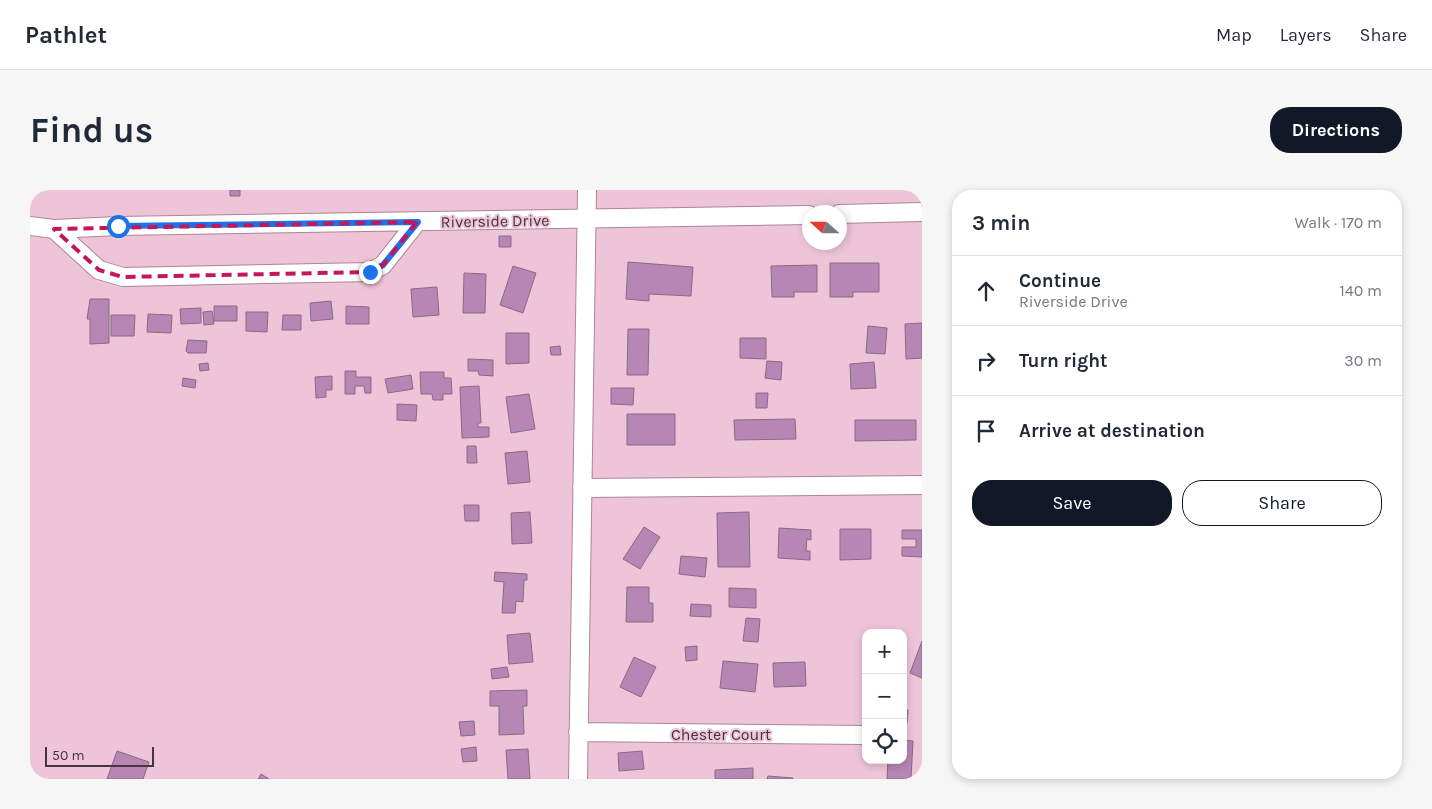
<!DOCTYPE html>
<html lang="en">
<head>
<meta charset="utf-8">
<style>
  body { margin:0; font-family:Karla,sans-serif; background:#f6f6f7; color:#1f2937 }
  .controls { position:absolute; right:15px; bottom:15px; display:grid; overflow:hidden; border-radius:10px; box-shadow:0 2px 8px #0003 }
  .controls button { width:45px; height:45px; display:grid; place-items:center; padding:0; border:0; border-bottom:1px solid #e0e1e3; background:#fff; color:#1f2937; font:25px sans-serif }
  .compass { position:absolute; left:772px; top:15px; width:45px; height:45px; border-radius:50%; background:#fff; box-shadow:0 2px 8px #0003; rotate:291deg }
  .scale { position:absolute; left:15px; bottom:12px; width:109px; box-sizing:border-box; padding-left:5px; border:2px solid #46353d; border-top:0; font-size:14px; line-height:18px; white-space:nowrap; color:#46353d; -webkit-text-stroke:4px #eec5d8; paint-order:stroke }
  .stop { position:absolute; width:15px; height:15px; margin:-11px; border:4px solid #1a73e8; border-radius:50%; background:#fff }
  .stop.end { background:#1a73e8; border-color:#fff; box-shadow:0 1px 5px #0008 }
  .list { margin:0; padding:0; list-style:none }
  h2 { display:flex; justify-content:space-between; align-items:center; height:65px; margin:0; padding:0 20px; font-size:21px }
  h2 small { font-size:16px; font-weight:400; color:#747a83 }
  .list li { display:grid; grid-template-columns:32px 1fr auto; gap:15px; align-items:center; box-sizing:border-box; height:70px; padding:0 20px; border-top:1px solid #e0e1e3 }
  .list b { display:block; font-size:19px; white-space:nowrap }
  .list p { margin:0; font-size:16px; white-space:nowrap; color:#747a83 }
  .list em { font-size:16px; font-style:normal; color:#747a83 }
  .actions { display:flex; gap:10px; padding:15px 20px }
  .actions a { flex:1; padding:11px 0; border:1px solid #111827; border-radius:20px; text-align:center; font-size:18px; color:#111827 }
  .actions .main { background:#111827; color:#fff }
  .icon { flex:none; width:28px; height:28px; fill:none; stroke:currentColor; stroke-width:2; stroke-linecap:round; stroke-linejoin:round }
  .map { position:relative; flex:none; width:892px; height:589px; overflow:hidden; border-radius:20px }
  header { display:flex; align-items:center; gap:30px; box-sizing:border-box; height:70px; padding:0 25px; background:#fff; border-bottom:1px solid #e0e1e3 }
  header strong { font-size:24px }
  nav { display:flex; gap:28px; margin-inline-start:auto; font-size:18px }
  .intro { display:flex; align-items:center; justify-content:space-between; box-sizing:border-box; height:120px; padding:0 30px }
  h1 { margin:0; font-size:35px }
  .button { padding:12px 22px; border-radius:20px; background:#111827; color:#fff; font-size:18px; font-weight:700 }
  main { display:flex; gap:30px; padding:0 30px }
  aside { flex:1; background:#fff; border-radius:20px; box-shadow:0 2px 8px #0003 }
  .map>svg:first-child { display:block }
  .building { fill:#b886b4; stroke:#876a85 }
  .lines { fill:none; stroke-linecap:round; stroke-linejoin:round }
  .street-casing { stroke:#ac8597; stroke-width:20 }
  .street { stroke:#fff; stroke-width:18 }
  .route { stroke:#1a73e8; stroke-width:6 }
  .marked { fill:none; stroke:#c2185b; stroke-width:4; stroke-dasharray:10 6; stroke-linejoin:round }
  .labels { text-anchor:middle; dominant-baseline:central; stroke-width:4; stroke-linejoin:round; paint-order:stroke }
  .street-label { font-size:16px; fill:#46353d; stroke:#eec5d8 }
</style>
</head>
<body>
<header>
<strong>Pathlet</strong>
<nav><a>Map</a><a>Layers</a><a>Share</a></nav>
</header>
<div class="intro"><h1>Find us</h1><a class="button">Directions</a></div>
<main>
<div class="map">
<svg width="892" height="589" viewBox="0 0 892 589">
  <rect width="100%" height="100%" fill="#eec5d8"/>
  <!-- building -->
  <path class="building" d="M200 0H210V6H200Z
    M469 46H481V57H469Z
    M598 72 663 77 661 106 619 104V111L596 109Z
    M800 73H849V102H823V107H800Z
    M787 75V102H764V107H742L741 76Z
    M483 76 506 83 493 123 470 115Z
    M434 83 456 84 455 123H433Z
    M407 97 409 125 383 127 381 99Z
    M60 109H79V153L60 154V129H57Z
    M301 111 303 129 281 131 280 113Z
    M184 116H207V131H184Z
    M316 116 339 117V134H316Z
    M171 118V133L151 134 150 119Z
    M182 121 184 134 174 135 173 122Z
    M216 122H238L237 142 216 141Z
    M118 124 142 125 141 143 117 142Z
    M81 125H105L104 146H81Z
    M253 125H271V140H252Z
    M892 133V168L876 169 875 134Z
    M838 136 857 138 855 164 836 163Z
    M598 139H619L618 185H597Z
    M476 143H499V173L476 174Z
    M710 148H736V169L710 168Z
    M158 150 177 151 176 163H158L156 161Z
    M530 156 531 165H521L520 157Z
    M438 169 463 170V186L449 185 448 181H438Z
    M737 171 752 172 751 190 735 188Z
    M844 172 846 198 821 199 820 174Z
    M178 173 179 180 170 181 169 174Z
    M315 181H326V187H341V203H335L334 196H325V204H315Z
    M390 182H414V188H421L422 204H413V210H403L402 204H391Z
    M381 185 383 199 358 203 355 189Z
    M302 186V200H296V207L286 208 285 187Z
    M153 188 166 190 165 198 152 196Z
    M449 196 451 233H448V237H459V247L432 248 430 197Z
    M581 198H604L603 215 581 214Z
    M726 203H738L737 218H726Z
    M499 204 505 239 481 243 476 207Z
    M367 214 387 215 386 231 367 230Z
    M597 224H645V255H597Z
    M765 229 766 249 705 250 704 230Z
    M825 230H886V250L825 251Z
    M437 256H446L447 273H437Z
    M497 261 500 292 478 294 475 263Z
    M434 315H449V331H435Z
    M500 322 502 353 482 354 481 323Z
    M719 322 720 377H688L687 323Z
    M614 337 630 347 610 379 593 369Z
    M749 338 781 340V350L777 349 776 361H780V370L748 368Z
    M810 339H841V369L810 370Z
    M872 340H892V367L872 366V357H886V349H872Z
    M651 366 677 368 675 387 649 384Z
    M465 382 497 384V390H494L493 412 486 411 485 423H472L474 392 464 391Z
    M597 397H619V413H623V432H596Z
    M699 398 726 399V418L699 417Z
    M661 414 681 415V427L660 426Z
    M716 428 730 429 728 452 713 451Z
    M500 443 503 472 479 474 477 445Z
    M892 451V488L880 483Z
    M667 456V470L656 471 655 457Z
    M604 467 626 477 611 507 590 497Z
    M693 471 728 474 725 502 690 498Z
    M775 472 776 496 744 497 743 473Z
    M477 477 479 487 462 489 461 479Z
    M497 500V516H493L494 544 469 545V516H460V501Z
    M873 520H878L877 533H873Z
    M444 531 445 545 431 546 429 532Z
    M873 550 883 551 881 589H857L858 570H873Z
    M446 557 447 571 433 572 431 559Z
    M498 559 500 589H478L476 560Z
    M87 561 119 572 113 589H77Z
    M612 561 614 579 589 581 588 563Z
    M723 578V589H685V580Z
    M231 584 239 589H228Z
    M738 586 763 588V589H737Z"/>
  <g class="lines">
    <defs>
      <path id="street" d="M809 24 892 22
        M0 36 24 39 88 36 779 25
        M24 39 69 80 93 87 340 82 353 75 387 32
        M552 298 892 295
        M548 542 834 545
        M548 589 557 0"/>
    </defs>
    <!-- street casing -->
    <use href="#street" class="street-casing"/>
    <!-- street -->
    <use href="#street" class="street"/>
  </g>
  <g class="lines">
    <!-- route -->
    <path class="route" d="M88 36 388 32 353 75 340 82"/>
  </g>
  <!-- marked area -->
  <path class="marked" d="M387 32 353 75 340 82 93 87 69 80 24 39Z"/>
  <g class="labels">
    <!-- street labels -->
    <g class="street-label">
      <text transform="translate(465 31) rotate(-1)">Riverside Drive</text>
      <text x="691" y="544">Chester Court</text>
    </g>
  </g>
</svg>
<div class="controls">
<button>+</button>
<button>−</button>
<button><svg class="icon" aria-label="locate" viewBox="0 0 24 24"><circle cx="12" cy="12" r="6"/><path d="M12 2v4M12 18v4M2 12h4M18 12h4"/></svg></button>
</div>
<svg class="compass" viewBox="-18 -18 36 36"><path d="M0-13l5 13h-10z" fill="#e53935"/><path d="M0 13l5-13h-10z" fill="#747a83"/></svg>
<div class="scale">50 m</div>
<div class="stop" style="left:88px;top:36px"></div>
<div class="stop end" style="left:340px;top:82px"></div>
</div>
<aside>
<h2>3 min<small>Walk · 170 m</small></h2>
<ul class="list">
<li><svg class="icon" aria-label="ahead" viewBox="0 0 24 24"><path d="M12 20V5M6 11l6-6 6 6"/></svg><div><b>Continue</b><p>Riverside Drive</p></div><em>140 m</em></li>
<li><svg class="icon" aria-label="right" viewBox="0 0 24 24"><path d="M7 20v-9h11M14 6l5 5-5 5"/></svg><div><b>Turn right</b></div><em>30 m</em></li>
<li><svg class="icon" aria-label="arrive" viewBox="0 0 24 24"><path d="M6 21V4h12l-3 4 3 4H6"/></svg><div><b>Arrive at destination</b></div></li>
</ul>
<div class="actions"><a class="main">Save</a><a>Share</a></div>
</aside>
</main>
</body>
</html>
